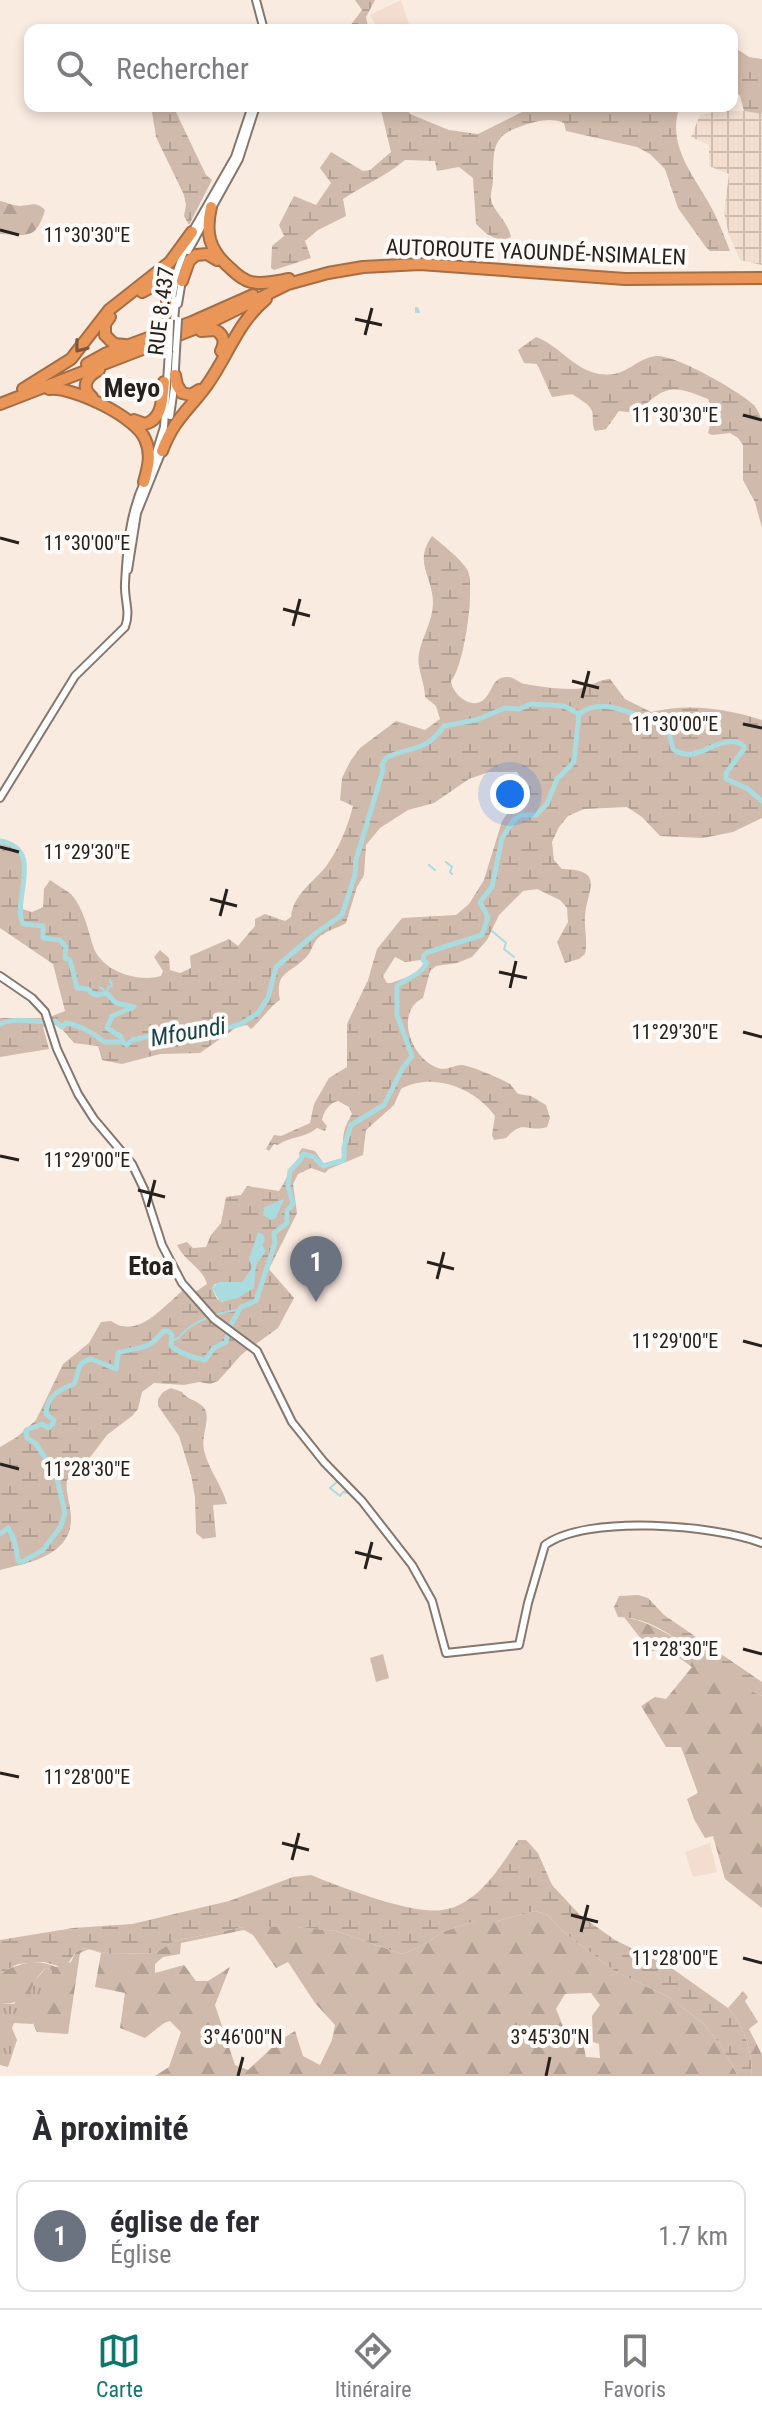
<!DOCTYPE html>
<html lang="fr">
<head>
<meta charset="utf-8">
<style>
  body { margin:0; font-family:"Roboto Condensed",sans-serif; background:#f7f7f7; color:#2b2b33 }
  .you { position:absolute; left:510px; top:794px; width:28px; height:28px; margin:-20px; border:6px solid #fff; border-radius:50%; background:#1a73e8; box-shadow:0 0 0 12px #1a73e833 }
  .badge { display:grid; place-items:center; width:52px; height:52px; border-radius:50%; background:#0f766e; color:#fff; font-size:26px; font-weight:700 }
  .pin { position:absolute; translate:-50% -66px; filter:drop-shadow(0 2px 4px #0008) }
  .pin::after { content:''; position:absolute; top:42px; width:28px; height:24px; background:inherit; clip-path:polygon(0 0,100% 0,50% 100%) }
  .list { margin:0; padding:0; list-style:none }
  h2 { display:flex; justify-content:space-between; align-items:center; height:104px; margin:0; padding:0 32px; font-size:34px }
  h2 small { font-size:26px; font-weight:400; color:#7c7c81 }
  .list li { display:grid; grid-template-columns:52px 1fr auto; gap:24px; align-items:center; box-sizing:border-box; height:112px; margin:0 16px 16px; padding:0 16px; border:2px solid #e1e1e2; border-radius:16px }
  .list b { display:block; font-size:30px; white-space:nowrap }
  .list p { margin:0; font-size:26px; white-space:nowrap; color:#7c7c81 }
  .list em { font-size:26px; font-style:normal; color:#7c7c81 }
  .icon { flex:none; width:44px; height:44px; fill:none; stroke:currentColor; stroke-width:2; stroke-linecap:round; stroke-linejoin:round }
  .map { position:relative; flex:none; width:762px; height:2076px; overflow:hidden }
  .search { position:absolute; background:#fff; box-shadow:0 4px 12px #0003; left:24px; right:24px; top:24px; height:88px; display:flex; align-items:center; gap:20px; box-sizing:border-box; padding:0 28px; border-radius:16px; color:#7c7c81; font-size:30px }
  .sheet { height:232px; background:#fff }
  nav { display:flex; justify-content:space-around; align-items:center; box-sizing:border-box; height:112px; border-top:2px solid #e1e1e2; background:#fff; font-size:22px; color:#7c7c81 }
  nav a { display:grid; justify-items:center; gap:4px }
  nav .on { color:#0f766e }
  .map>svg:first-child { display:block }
  .built { fill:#f2ddcf }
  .industrial { fill:url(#industrial-grid) }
  .grass { fill:url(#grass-tufts) }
  .forest { fill:url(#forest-firs); fill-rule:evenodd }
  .wetland { fill:url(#wetland-marsh); fill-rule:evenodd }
  .pitch { fill:#d0baac }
  .water { fill:#a9dbdf }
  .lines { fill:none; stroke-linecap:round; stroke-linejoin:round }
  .stream { stroke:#a9dbdf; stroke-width:2 }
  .river { stroke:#a9dbdf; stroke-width:5 }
  .secondary-casing { stroke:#84776e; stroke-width:10 }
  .motorway-casing { stroke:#a56d44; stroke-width:14 }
  .secondary { stroke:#fff; stroke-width:6 }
  .motorway { stroke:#ea9659; stroke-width:10 }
  .secondary-bridge-casing { stroke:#84776e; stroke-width:10; stroke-linecap:butt }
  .secondary-bridge { stroke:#fff; stroke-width:6 }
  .oneway { stroke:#7e5638 }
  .ticks { fill:none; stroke:#26211d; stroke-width:3 }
  .labels { text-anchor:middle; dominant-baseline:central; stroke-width:8; stroke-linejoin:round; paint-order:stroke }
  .street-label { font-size:22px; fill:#26211d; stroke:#fefbf9 }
  .water-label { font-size:24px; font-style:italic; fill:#164448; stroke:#fefbf9 }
  .quarter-label { font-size:26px; font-weight:bold; fill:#26211d; stroke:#fefbf9 }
  .ticks-label { font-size:20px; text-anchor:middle; fill:#26211d; stroke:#fefbf9; stroke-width:8; stroke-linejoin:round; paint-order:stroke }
</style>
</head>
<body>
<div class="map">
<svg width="762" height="2076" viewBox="0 0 762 2076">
  <defs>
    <pattern id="industrial-grid" width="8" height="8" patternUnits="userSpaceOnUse" patternTransform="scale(2)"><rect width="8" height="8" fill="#f2ddcf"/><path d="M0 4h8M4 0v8" fill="none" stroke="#cfbdb1"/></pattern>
    <pattern id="grass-tufts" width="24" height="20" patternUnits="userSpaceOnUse" patternTransform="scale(2)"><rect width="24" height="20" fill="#d0baac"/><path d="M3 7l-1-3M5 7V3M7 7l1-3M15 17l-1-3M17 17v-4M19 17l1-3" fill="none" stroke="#b2a094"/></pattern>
    <pattern id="forest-firs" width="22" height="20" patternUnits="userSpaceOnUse" patternTransform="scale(2)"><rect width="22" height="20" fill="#d0baac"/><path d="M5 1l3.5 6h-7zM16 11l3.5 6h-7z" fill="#b2a094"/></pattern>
    <pattern id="wetland-marsh" width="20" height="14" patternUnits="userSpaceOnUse" patternTransform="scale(2)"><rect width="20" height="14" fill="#d0baac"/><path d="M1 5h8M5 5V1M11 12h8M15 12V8" fill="none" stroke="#b2a094"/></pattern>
  </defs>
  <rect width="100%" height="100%" fill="#faebe1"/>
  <!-- built -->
  <path class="built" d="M401 0 411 30H378L370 15Z
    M710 1843 717 1872 693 1877 685 1852Z"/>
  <!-- industrial -->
  <path class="industrial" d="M719 111H753L762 114V265L740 260 729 235 724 213 729 174 709 166V145L691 137 700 115Z"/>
  <!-- grass -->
  <path class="grass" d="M46 1968 52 1970V1994L33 2016V2024L14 2023 12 2028 17 2040 8 2067 0 2065V2003L14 2004Z"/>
  <!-- forest -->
  <path class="forest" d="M0 201C6 202 14 206 20 206 32 205 36 201 45 210 36 240 28 235 0 234Z
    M624 1617C677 1627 714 1674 762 1696V1908L725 1879 713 1836 705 1838 694 1819 687 1799 698 1793 681 1747H666L641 1706 655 1697 666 1699 692 1667 664 1647 651 1652Z
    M535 1911 548 1915 561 1930 616 1972 669 1997 703 2023 720 2044 738 2076H155L169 2067 181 2032 170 2021 164 2023 145 2038 120 2028 125 1993 95 1987 101 1953 89 1949 80 1953 68 2034 37 2032C30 2020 32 2010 39 1998L52 1994V1970L46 1968C24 1986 39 2005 0 2003V1973C18 1964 36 1958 56 1967L71 1962 75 1953 83 1948 111 1954 155 1953 174 1941 244 1927H298L336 1931 402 1954 422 1946 442 1932 475 1921H497ZM244 1930 253 1935 276 1968 288 1962 315 2003 335 2025 332 2040 320 2065 303 2056 295 2031 279 2041 248 2070 235 2065 215 2005 230 1967 208 1981H196L184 1965 155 1973V1964L163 1957 180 1954 181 1943ZM591 1993 600 2005 592 2016 593 2042 599 2044 600 2058 586 2057 581 2034 566 2033 556 2009 565 1994Z
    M743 1991 748 1997 745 2001 758 2022 749 2029 762 2055V2076H751C754 2055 743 2023 728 2008Z"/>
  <!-- wetland -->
  <path class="wetland" d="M355 0H375L366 17 369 30H347L362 10Z
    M734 47 749 57 762 59V114L744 111 740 96 732 86Z
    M151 106H170L175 110 206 175 212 180 189 225 184 216 186 205 184 195 156 137Z
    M380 106H406L410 114 449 130 478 134 534 106H698L678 112C669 148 694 176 710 205 718 220 724 235 730 251H710L705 246 678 208 665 169 650 154 637 147 566 131 564 123C552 117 535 121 522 126 490 136 494 152 493 181 493 186 490 194 491 199 492 210 508 221 511 237 496 243 486 234 476 224L473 178 459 167 437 171 435 161 405 160C386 176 364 185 343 199L346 216 318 230 305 241 311 258 274 270 271 268 272 246 284 236 279 225 294 196 316 205 331 183 320 168 331 152 363 171 370 170 391 152Z
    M536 337C560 346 573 369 599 374 625 379 634 359 656 356 675 354 739 391 754 405 758 410 760 416 762 421V528L755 502 743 480V445L738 438 730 433 712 435 708 433 713 413 708 399C691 392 673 383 656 396 648 401 643 408 635 413L619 411 606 429 595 431C591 423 594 419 592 411 590 404 577 398 572 394L552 397 537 364 524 363 518 350Z
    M432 536C441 543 464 562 468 571 475 589 464 668 451 681 452 693 469 709 482 701 493 694 491 676 508 677 515 677 518 683 525 684 541 687 559 689 575 689 588 689 598 679 610 679L625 699 651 712C690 703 724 708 762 720V818L733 832 703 838 660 836 642 817 627 807 584 809 568 816 559 827 552 842 554 860 562 869C606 870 587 889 585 916 584 929 588 941 585 954L579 959 565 963 557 942 568 922 567 908 560 900 537 889 523 891 499 915 487 940 472 957 457 963 436 966 430 971 423 998C394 1012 411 1059 438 1068 447 1071 454 1065 462 1065 469 1065 504 1080 510 1084 513 1087 515 1091 518 1094L531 1096 546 1105 550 1118 547 1127C527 1133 524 1118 506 1138L494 1140 492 1135 495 1116C476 1089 433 1071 401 1089L394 1105 366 1130 363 1155 329 1169 325 1173 311 1168 298 1174 293 1184 297 1213 269 1269 294 1298 278 1328 242 1354 218 1381 210 1384 199 1382 184 1385 154 1383 142 1392 138 1409 132 1416 107 1435 85 1464 67 1480C65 1493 71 1505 71 1518 72 1556 27 1563 0 1570V1447L17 1437 36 1420 63 1364 89 1343 101 1322 111 1321C137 1340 163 1307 182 1291L195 1292 207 1284C203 1268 184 1261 177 1245L187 1242 193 1248 206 1247 211 1235 221 1223 226 1197 241 1195 247 1186 279 1191C288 1179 288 1167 300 1158L299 1153 302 1148 315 1151 324 1164 343 1159C343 1139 341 1132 352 1114L349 1107 338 1101C329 1103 324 1111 322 1120L327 1126 325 1131 317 1128C306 1138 290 1136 278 1145L274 1144 269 1151 266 1149 274 1135 281 1136 310 1123 314 1104 329 1078 347 1067V1024L368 980 377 949 402 918 456 915 469 904 484 880 502 821 521 794 525 784 517 772H489L469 779 434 803 408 810 380 828 366 845 364 875 357 887 346 923C338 928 325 931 318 938 313 943 312 950 308 955 292 974 274 970 280 1000 269 1007 262 1020 251 1029L247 1025 237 1027 200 1053 160 1054 122 1064 102 1060 98 1046 74 1043 61 1028 53 1024 43 1027 49 1049 0 1057V1018H47L65 1011 53 964 0 928V841C27 846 25 867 23 889 22 896 23 902 22 909L32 912 43 907 44 889 50 880C56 885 65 889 71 894 83 907 88 929 93 946 101 971 138 983 161 976L163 971 154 957 160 950 169 958 170 970 180 973 191 968 190 956 229 939 238 946 255 926V919L265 914 285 921 291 917C293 894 314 882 327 865 339 848 348 826 353 806L340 800 342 778 351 760 360 748 396 721 425 730 440 719 436 706 425 697C425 682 416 668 419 653 422 637 433 620 433 603 433 576 413 563 432 536ZM395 957 405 962 421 960 424 963 416 974 391 983H387L383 976ZM257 1236 261 1245 250 1290 222 1302 217 1299 212 1288 215 1284 243 1282 252 1268 250 1258 254 1251Z
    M171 1388 182 1392C188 1401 203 1401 206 1412 209 1423 201 1437 204 1450 208 1469 222 1485 227 1504L213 1505 216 1537 203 1539 196 1533 195 1497 191 1475 179 1436 158 1406V1399L163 1392Z
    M638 1595 648 1598 664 1615 762 1682V1696C749 1690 735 1683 723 1674 691 1652 659 1617 618 1617L614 1607 619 1596Z
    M518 1840H526L538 1853 552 1885 580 1915 615 1940 670 1967 728 2008C743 2023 754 2055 751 2076H738L720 2044 703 2023 669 1997 616 1972 561 1930 548 1915 535 1911 497 1921H475L442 1932 422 1946 402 1954 336 1931 298 1927H244L174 1941 155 1953 111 1954 83 1948 75 1953 65 1968 44 1962 18 1964 0 1973V1940L73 1928 132 1924 229 1901 293 1877 311 1875C341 1887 412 1915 442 1910 478 1905 500 1867 518 1840Z"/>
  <!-- pitch -->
  <path class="pitch" d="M383 1654 389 1678 376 1682 370 1658Z"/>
  <!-- water -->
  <path class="water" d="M284 1199 276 1218 271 1220 263 1215 264 1207Z
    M258 1232 263 1234 265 1240 262 1245 266 1251 256 1265 254 1288 238 1298 220 1302 212 1288 219 1282H243L252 1268 249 1259Z"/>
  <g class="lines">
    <!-- stream -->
    <path class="stream" d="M416 308H417L419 312H416Z
      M0 841 4 848
      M446 862 452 867 450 872 452 874
      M429 865 435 870
      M492 931 506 943 504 949 514 957
      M100 987 107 993 108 987 112 986 110 980
      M172 1340 178 1339C189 1322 218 1312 238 1310
      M338 1481 349 1493 343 1492 340 1496 330 1488Z"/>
    <!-- river -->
    <path class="river" d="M579 714C604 694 635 718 663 723L668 728 673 749C697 768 721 729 744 746V749L726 773V779L748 789 762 801
      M0 841C46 849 11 900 23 924L43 926V938L60 940 66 947 65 958 70 960 77 988 88 989C93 996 98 996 106 993L116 1003 134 1007 112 1016 107 1028 120 1036 123 1042
      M0 1024C15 1016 38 1024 55 1021L62 1027 66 1023C79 1025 94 1033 104 1042H123L127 1045 132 1040 196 1026 214 1029 230 1027 241 1024 258 1013 268 998 276 967 316 933 342 915 355 875 356 860 383 770 382 765 386 758C411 745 424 754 444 726L476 720 505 708 519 709 531 704 564 706 579 714
      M0 1534 8 1528C14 1536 17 1551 18 1561L22 1562 43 1550 61 1526 65 1513 56 1474 36 1444 27 1438 26 1430 42 1424 48 1428 53 1424 54 1420 46 1414C47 1396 58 1390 74 1384 80 1372 75 1363 91 1359L116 1369 118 1353C129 1349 145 1349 153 1342 157 1339 160 1334 164 1331H168L172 1335 171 1346C180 1353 194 1358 205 1360L214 1348 226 1342 230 1326 241 1307 256 1301 275 1243 274 1233 287 1223V1211L293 1204 288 1186 290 1171 301 1159 303 1154 314 1157 323 1166 344 1160V1147L351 1125 384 1105 402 1069 412 1056 397 1015V986C409 977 419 976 427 963L423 960 424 955 428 952 482 935 488 917 480 902 492 887 502 838 514 820 521 815H536L547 804 557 779 574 762 579 714"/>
    <defs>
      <path id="secondary" d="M256 0 264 30
        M192 232 235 157 252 106
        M188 251 239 159 256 106
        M178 304 182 280
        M171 305 177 271 186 246
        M174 321 176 300
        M170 416 174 388 176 350
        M152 466 164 427 169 352
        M128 570 137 513 162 451
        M0 798 75 676 125 627C131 611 124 600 125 584 127 547 129 515 145 480
        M0 976 32 998 45 1012 57 1049 78 1094 94 1119 132 1164 144 1189 162 1245 182 1283 214 1319 257 1351 292 1422 324 1462 362 1501 412 1565 432 1601 446 1653 519 1645 528 1603 545 1545C587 1514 715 1525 762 1543"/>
      <path id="motorway" d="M211 207C205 233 209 250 230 268 236 274 243 280 251 282 263 285 277 281 289 279
        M182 281 189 261 196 255 207 254 217 260
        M142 292 153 286 161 287 167 297V314
        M110 317 105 324V335L114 344 125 345
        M201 331 215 330C225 335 225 343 221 351
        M87 364 107 353 192 322 253 295
        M175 375 177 385 182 393 191 395 199 390
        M23 389 71 359 109 310 170 262 192 232
        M49 389C72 386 136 417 145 439 152 454 148 468 144 482
        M92 397C80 387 87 376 99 370
        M0 404 207 324 288 284 328 273 363 267 420 264 625 279 762 278
        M134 420 145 424C163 419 162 399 164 382
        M162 451C174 419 188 411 207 385 228 356 237 323 266 299"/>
    </defs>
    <!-- secondary casing -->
    <use href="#secondary" class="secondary-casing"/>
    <!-- motorway casing -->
    <use href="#motorway" class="motorway-casing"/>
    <!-- secondary -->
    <use href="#secondary" class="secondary"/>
    <!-- motorway -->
    <use href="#motorway" class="motorway"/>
    <defs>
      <path id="secondary-bridge" d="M176 350 178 320
        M169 352 170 322"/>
    </defs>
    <!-- secondary-bridge casing -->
    <use href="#secondary-bridge" class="secondary-bridge-casing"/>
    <!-- secondary-bridge -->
    <use href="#secondary-bridge" class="secondary-bridge"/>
  </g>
  <!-- one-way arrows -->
  <defs><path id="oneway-chevron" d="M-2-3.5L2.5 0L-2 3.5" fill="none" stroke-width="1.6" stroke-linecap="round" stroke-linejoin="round" transform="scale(2)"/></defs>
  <use class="oneway" href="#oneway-chevron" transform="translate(80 347) rotate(128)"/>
  <!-- ticks -->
  <path class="ticks" d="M0 230 19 235M355 319 382 325M365 335 372 308M743 415 762 420M0 538 19 543M283 609 310 616M293 626 300 599M572 681 599 688M582 698 589 671M743 724 762 728M0 847 19 852M210 899 237 906M220 916 227 889M499 972 527 978M510 988 516 961M743 1032 762 1037M0 1156 19 1160M138 1190 165 1197M148 1207 155 1180M427 1262 454 1269M437 1279 444 1252M743 1341 762 1346M0 1464 19 1469M355 1552 382 1559M365 1569 372 1542M743 1649 762 1654M0 1773 19 1777M282 1843 309 1850M292 1860 299 1833M571 1915 598 1922M581 1932 588 1905M743 1958 762 1963M238 2076 243 2057M546 2076 550 2057"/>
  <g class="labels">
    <!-- street labels -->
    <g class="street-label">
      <text transform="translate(536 252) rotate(2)">AUTOROUTE YAOUNDÉ-NSIMALEN</text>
      <text transform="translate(161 311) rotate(-83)">RUE 8.437</text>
    </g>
    <!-- water labels -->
    <g class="water-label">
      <text transform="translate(188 1032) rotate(-10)">Mfoundi</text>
    </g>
    <!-- quarter labels -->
    <g class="quarter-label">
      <text x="132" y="388">Meyo</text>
      <text x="151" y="1266">Etoa</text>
    </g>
  </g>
  <g class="ticks-label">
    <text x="87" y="242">11°30'30"E</text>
    <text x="675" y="422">11°30'30"E</text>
    <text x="87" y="550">11°30'00"E</text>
    <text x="675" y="731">11°30'00"E</text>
    <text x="87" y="859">11°29'30"E</text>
    <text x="675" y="1039">11°29'30"E</text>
    <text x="87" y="1167">11°29'00"E</text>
    <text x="675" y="1348">11°29'00"E</text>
    <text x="87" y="1476">11°28'30"E</text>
    <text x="675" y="1656">11°28'30"E</text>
    <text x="87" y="1784">11°28'00"E</text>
    <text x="675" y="1965">11°28'00"E</text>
    <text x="243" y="2044">3°46'00"N</text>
    <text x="550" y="2044">3°45'30"N</text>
  </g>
</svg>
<div class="you"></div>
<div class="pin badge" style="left:316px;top:1302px;background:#6b7280">1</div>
<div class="search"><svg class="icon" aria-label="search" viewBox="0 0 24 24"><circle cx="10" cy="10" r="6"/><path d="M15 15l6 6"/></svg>Rechercher</div>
</div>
<section class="sheet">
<h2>À proximité<small></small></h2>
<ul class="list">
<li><span class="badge" style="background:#6b7280">1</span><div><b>église de fer</b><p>Église</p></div><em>1.7 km</em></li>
</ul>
</section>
<nav>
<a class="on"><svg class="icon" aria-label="map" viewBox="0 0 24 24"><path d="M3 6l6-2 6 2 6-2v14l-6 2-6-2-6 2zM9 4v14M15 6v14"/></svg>Carte</a>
<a><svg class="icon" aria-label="directions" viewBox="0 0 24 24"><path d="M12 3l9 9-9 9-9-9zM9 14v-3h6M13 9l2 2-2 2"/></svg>Itinéraire</a>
<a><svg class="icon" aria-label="saved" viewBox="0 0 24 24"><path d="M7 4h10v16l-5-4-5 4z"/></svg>Favoris</a>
</nav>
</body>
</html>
